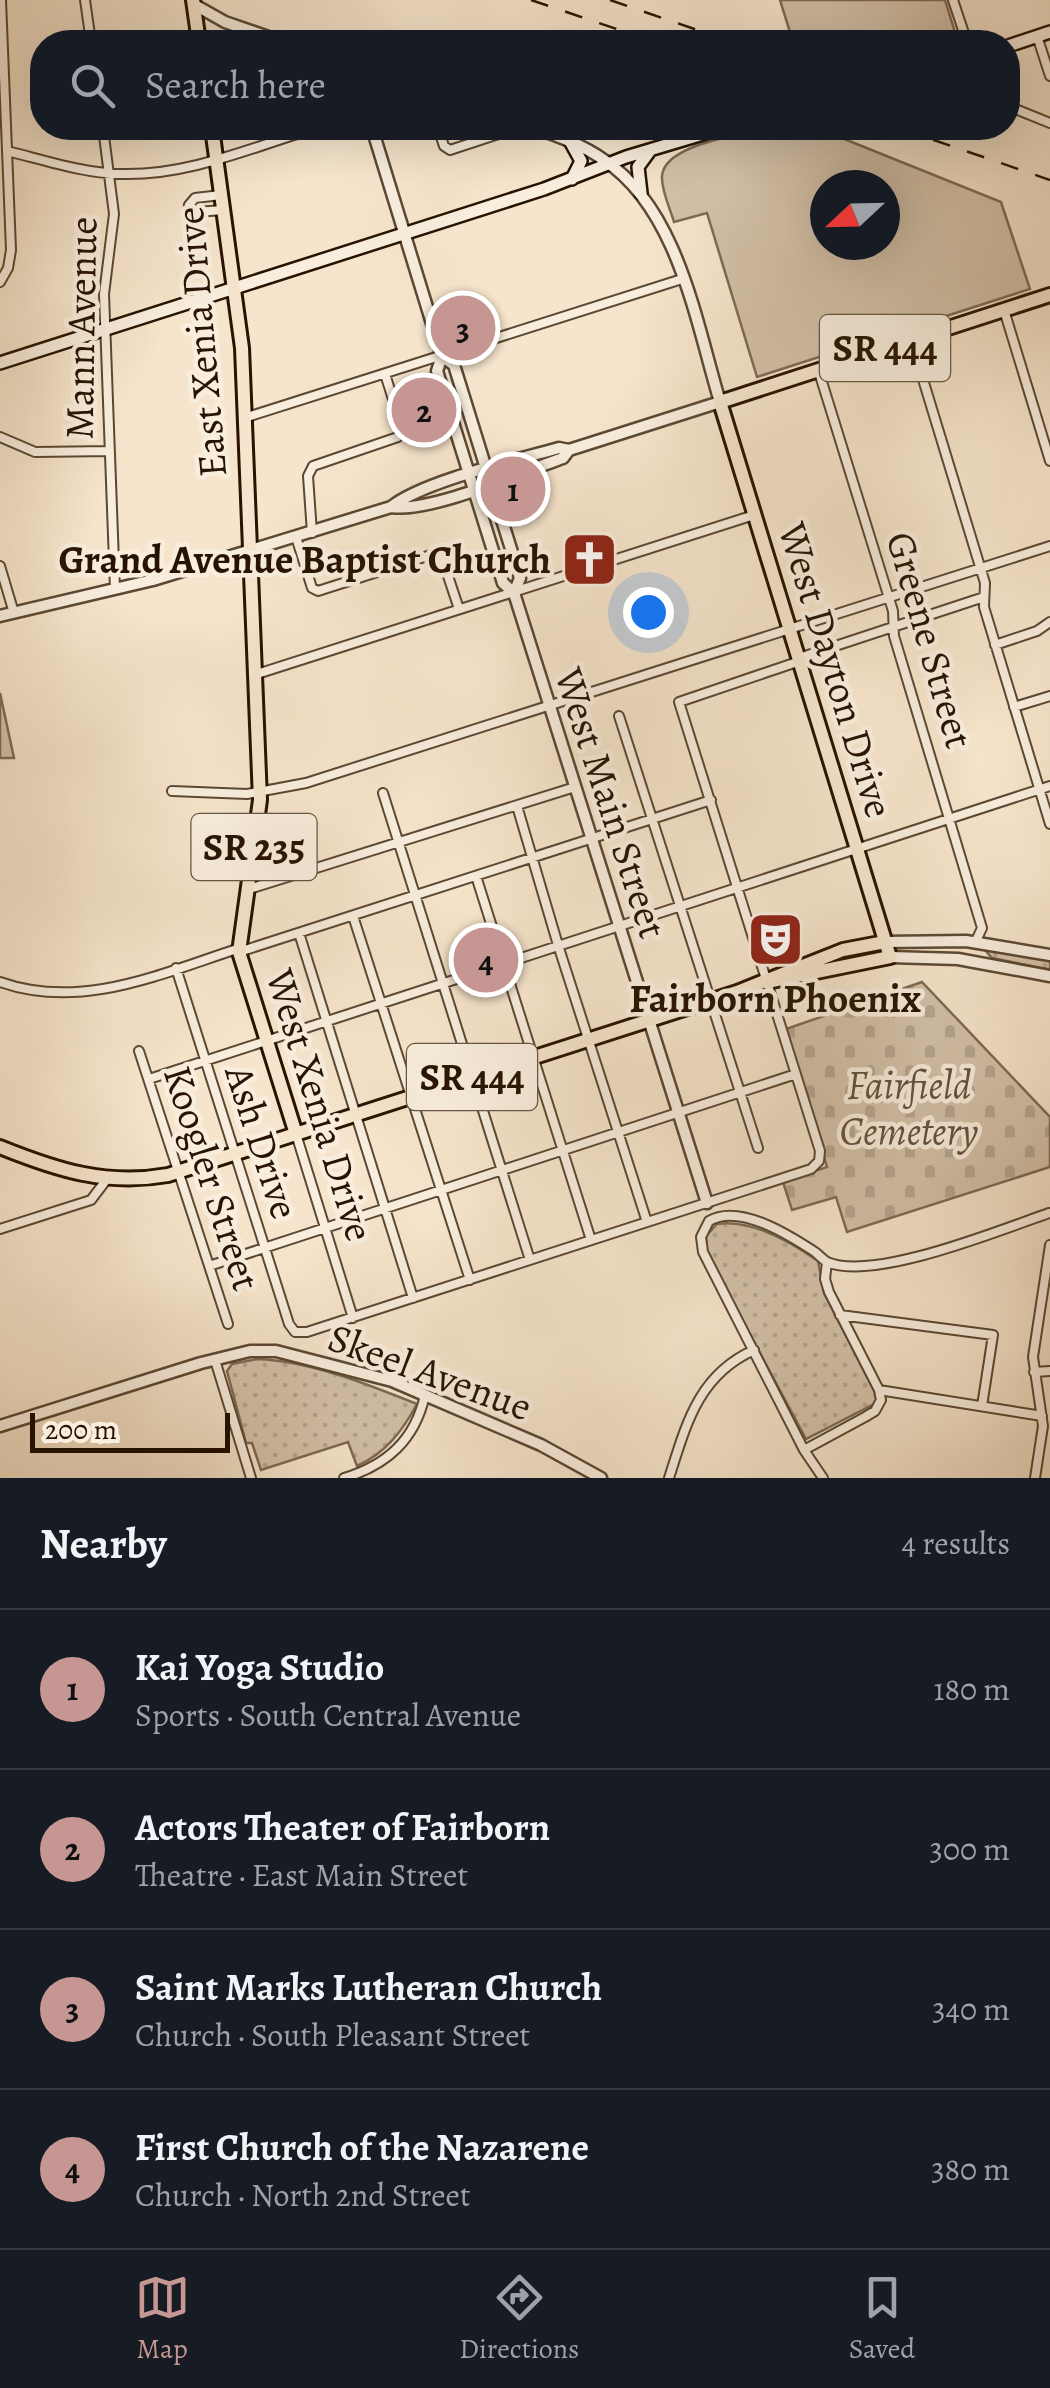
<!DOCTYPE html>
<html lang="en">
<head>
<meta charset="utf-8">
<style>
  body { margin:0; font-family:Alegreya,serif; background:#242831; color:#f1f3f6 }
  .compass { position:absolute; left:810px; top:170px; width:90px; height:90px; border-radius:50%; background:#171b24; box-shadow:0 10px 40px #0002; rotate:248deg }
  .scale { position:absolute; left:30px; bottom:25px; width:200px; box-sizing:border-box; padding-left:10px; border:5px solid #271300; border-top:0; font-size:28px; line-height:35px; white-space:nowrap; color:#271300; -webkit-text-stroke:8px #f9eede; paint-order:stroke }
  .you { position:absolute; left:648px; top:612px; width:35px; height:35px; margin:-25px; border:8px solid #fff; border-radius:50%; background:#1a73e8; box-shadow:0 0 0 15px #1a73e833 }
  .badge { display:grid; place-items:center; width:65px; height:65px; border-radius:50%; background:#c59692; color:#111; font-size:32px; font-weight:700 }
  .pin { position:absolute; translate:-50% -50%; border:5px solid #fff; box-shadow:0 2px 10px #0006 }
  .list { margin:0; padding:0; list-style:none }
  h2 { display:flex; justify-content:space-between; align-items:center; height:130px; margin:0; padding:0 40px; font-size:42px }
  h2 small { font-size:32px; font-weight:400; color:#9ea1a6 }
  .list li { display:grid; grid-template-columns:65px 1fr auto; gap:30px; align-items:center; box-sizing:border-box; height:160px; padding:0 40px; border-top:2px solid #363941 }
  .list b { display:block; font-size:38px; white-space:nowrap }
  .list p { margin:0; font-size:32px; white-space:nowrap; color:#9ea1a6 }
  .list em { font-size:32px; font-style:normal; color:#9ea1a6 }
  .icon { flex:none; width:55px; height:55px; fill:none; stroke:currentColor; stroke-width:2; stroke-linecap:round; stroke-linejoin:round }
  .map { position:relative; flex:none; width:1050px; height:1478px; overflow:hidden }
  .search { position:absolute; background:#171b24; box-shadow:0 10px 40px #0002; left:30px; right:30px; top:30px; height:110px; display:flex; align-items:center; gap:25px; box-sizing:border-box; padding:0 35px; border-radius:40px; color:#9ea1a6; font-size:38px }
  .sheet { height:770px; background:#171b24 }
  nav { display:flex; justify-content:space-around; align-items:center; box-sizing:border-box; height:140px; border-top:2px solid #363941; background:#171b24; font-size:28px; color:#9ea1a6 }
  nav a { display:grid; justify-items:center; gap:5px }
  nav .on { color:#c59692 }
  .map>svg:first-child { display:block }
  .grass { fill:url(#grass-dots); stroke:#7d6a54; stroke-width:2.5 }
  .cemetery { fill:url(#cemetery-stones); stroke:#7d6a54; stroke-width:2.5 }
  .park { fill:#d3c1a9; stroke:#7d6a54; stroke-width:2.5; fill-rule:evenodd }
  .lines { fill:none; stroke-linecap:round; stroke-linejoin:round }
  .minor-casing { stroke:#5b4833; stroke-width:12 }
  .tertiary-casing { stroke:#5b4833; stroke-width:15 }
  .secondary-casing { stroke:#271300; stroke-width:16 }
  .primary-casing { stroke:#271300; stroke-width:18 }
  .minor { stroke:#f9eede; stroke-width:8 }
  .tertiary { stroke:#f9eede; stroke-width:10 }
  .secondary { stroke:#f9eede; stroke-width:11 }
  .primary { stroke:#f6e5cc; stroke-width:12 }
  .rail { stroke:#271300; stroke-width:2.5; stroke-dasharray:18 18; stroke-linecap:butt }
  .labels { text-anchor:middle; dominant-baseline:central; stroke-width:9; stroke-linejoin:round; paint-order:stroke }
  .shield { fill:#f9eede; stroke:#665543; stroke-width:2.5 }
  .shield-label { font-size:38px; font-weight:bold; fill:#271300 }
  .street-label { font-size:40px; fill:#271300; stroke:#f9eede }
  .poi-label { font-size:40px; font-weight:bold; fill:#271300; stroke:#f9eede; text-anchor:end }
  .park-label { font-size:40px; font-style:italic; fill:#63503b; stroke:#f9eede }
</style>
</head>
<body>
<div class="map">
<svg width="1050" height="1478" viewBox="0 0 1050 1478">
  <defs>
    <pattern id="grass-dots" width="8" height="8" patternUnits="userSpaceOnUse" patternTransform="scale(2.5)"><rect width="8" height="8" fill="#d3c1a9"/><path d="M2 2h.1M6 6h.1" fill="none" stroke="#b5a590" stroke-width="1.8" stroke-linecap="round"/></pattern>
    <pattern id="cemetery-stones" width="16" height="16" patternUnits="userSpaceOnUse" patternTransform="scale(2.5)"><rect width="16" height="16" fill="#d3c1a9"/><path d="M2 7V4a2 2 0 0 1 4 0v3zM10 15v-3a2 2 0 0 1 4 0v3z" fill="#b5a590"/></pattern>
  </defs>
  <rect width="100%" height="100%" fill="#f6e5cc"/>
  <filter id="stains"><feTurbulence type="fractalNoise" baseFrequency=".002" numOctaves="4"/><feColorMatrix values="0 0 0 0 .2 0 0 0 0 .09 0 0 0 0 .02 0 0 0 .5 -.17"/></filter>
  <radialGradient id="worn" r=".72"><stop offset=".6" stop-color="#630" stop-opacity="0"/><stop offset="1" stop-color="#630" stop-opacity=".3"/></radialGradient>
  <!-- grass -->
  <path class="grass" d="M985 950 1050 960V970L992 958Z
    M717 1224C751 1219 791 1242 818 1261L824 1293 877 1396 876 1403 806 1439 707 1254 706 1236Z
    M257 1359C310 1361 367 1384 417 1404 403 1430 386 1453 357 1466L348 1442 261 1470 252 1443H246L227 1371 232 1364Z"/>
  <!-- cemetery -->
  <path class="cemetery" d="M922 982 1050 1117V1167L847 1232 836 1197 792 1210 783 1182 827 1167 786 1029Z"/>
  <!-- park -->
  <path class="park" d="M780 0H945L958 42H793Z
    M765 128H817L1001 202 1030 289 757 377 707 213 674 222C670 208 661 190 662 176 664 145 739 135 765 128ZM825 185H885V245H825Z
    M0 693 14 758H0Z"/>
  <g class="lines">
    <defs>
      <path id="minor" d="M85 0 91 42
        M953 0 967 42
        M1037 36 1050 76
        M1008 106 1050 123
        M103 128 114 214 104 294 115 589
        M438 128 444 146 450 150 517 128
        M7 151C44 160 82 173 121 174 188 176 253 147 316 128
        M221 195 195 198 189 205 195 212 224 210
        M0 282 8 268 11 250 1 0
        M1004 310 1050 461
        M911 340 985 583 984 607 1050 824
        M818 369 893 611 894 636 982 928 975 943
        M244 418 682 279
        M0 437 35 452 110 451
        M312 533 308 476 313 466 398 437 403 431 385 374
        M296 537 312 588 318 591 440 552 459 609
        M0 566 14 613
        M995 645 1037 631 1050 622
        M254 675 754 515
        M1014 707 1050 696
        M619 716 758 1148
        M172 791 247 794 306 783 1050 546
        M383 793 530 1260
        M517 806 558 945 647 1222
        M476 876 591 1240
        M249 889 575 787
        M353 916 470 1280
        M299 933 413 1298
        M239 952 711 800
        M176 968 289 1324 295 1332H307L811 1169 819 1161 820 1151 679 702 800 661 805 656 984 597
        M0 982C82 1011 162 973 240 948
        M139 1051 228 1324
        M149 1079 1050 786
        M296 1134 353 1318
        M0 1229 91 1200 107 1179
        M209 1266 796 1074
        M840 1315 993 1335 982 1406
        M215 1360 251 1478
        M1034 1372 1050 1371
        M879 1390 1042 1416
        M804 1450 865 1417 875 1411 881 1400 879 1390 829 1292 825 1279 827 1262
        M344 1478C387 1465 415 1440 425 1395
        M669 1478C686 1425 698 1375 754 1350
        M823 1478 804 1450 703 1252 701 1237 709 1221C739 1203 789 1235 815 1252 819 1255 822 1259 827 1262 873 1282 1000 1230 1049 1213
        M1035 1478 1043 1426 1033 1357 1050 1245"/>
      <path id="tertiary" d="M193 4 225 22 283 42
        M372 128 442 356 454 365 520 578 514 593
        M442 356 437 371 503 583 514 593 707 1203
        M391 507C431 513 522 472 563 458L569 450
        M0 616 153 580 391 507C423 481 517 460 559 448L569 450 720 402C696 322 678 209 604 160 583 145 558 136 534 128
        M885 942 966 941 1050 955
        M890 957 958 959 1050 976
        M0 1426 201 1363 250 1351H276L392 1381 541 1445 601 1478"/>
      <path id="secondary" d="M1008 46 1050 32
        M570 141 581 161 572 179
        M641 193 638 167 649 152
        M0 363 544 189 626 157 723 128"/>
      <path id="primary" d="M193 0 199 42
        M212 128 242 348 260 800 239 952 296 1134
        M767 982 890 957 720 402 1050 295
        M0 1147C57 1170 106 1186 168 1175L737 992 843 950 885 942"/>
    </defs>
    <!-- minor casing -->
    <use href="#minor" class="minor-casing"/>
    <!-- tertiary casing -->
    <use href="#tertiary" class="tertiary-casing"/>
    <!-- secondary casing -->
    <use href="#secondary" class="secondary-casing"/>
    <!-- primary casing -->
    <use href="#primary" class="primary-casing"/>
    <!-- minor -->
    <use href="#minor" class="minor"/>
    <!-- tertiary -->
    <use href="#tertiary" class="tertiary"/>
    <!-- secondary -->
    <use href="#secondary" class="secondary"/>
    <!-- primary -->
    <use href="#primary" class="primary"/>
    <!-- rail -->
    <path class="rail" d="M531 0 655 42
      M610 0 732 42
      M899 128 1050 180"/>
  </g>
  <!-- icons -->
  <defs>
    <symbol id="church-square" viewBox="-11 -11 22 22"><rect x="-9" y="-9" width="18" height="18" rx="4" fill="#8f2418" stroke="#f9eede"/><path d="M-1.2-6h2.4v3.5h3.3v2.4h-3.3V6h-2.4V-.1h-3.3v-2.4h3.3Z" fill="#fff"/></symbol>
    <symbol id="theatre-square" viewBox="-11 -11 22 22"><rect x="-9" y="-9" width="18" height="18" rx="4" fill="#8f2418" stroke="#f9eede"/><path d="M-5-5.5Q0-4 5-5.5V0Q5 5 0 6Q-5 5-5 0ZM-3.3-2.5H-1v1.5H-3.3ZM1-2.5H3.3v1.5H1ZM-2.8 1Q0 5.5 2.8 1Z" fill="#fff"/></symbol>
  </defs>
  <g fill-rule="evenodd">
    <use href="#church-square" x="558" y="528" width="63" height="63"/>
    <use href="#theatre-square" x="744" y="908" width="63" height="63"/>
  </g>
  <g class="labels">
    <!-- shield labels -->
    <g class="shield">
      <rect x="820" y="315" width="130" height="66" rx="8"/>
      <rect x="191.5" y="814" width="125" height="66" rx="8"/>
      <rect x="407" y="1044" width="130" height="66" rx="8"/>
    </g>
    <g class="shield-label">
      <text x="885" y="348">SR 444</text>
      <text x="254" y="847">SR 235</text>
      <text x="472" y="1077">SR 444</text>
    </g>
    <!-- street labels -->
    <g class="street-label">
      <text transform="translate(81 328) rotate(-89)">Mann Avenue</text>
      <text transform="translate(201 342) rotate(-95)">East Xenia Drive</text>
      <text transform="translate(930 640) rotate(74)">Greene Street</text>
      <text transform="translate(836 670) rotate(73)">West Dayton Drive</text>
      <text transform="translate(611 803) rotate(72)">West Main Street</text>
      <text transform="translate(320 1105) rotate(73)">West Xenia Drive</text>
      <text transform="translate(262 1142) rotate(72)">Ash Drive</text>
      <text transform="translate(212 1178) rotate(72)">Koogler Street</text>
      <text transform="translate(430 1372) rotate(20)">Skeel Avenue</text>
    </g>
    <!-- poi labels -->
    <g class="poi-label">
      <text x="551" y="559">Grand Avenue Baptist Church</text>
      <text x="775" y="998" text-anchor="middle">Fairborn Phoenix</text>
    </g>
    <!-- park labels -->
    <g class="park-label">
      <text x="909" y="1085">Fairfield<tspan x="909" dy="46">Cemetery</tspan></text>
    </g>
  </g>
  <rect width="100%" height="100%" filter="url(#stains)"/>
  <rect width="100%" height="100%" fill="url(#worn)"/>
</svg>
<svg class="compass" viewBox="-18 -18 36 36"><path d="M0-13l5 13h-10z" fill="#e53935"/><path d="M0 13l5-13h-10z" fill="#9ea1a6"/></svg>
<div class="scale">200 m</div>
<div class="you"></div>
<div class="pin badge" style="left:513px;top:489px">1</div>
<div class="pin badge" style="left:424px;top:410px">2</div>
<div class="pin badge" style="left:463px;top:328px">3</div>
<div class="pin badge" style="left:486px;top:960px">4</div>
<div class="search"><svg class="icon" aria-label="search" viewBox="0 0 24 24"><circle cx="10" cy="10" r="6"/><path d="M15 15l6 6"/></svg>Search here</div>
</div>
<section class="sheet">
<h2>Nearby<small>4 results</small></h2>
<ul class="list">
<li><span class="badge">1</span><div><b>Kai Yoga Studio</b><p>Sports · South Central Avenue</p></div><em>180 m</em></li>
<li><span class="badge">2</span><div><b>Actors Theater of Fairborn</b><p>Theatre · East Main Street</p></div><em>300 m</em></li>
<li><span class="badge">3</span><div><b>Saint Marks Lutheran Church</b><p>Church · South Pleasant Street</p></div><em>340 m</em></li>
<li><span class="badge">4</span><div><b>First Church of the Nazarene</b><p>Church · North 2nd Street</p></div><em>380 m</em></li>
</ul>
</section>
<nav>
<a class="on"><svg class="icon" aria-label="map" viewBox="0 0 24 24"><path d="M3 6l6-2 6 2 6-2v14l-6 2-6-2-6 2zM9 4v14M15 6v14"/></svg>Map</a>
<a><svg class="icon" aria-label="directions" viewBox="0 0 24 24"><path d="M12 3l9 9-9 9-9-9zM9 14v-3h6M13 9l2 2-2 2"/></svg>Directions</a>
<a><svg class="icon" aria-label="saved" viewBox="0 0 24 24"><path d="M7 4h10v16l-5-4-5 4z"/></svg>Saved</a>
</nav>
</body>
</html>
